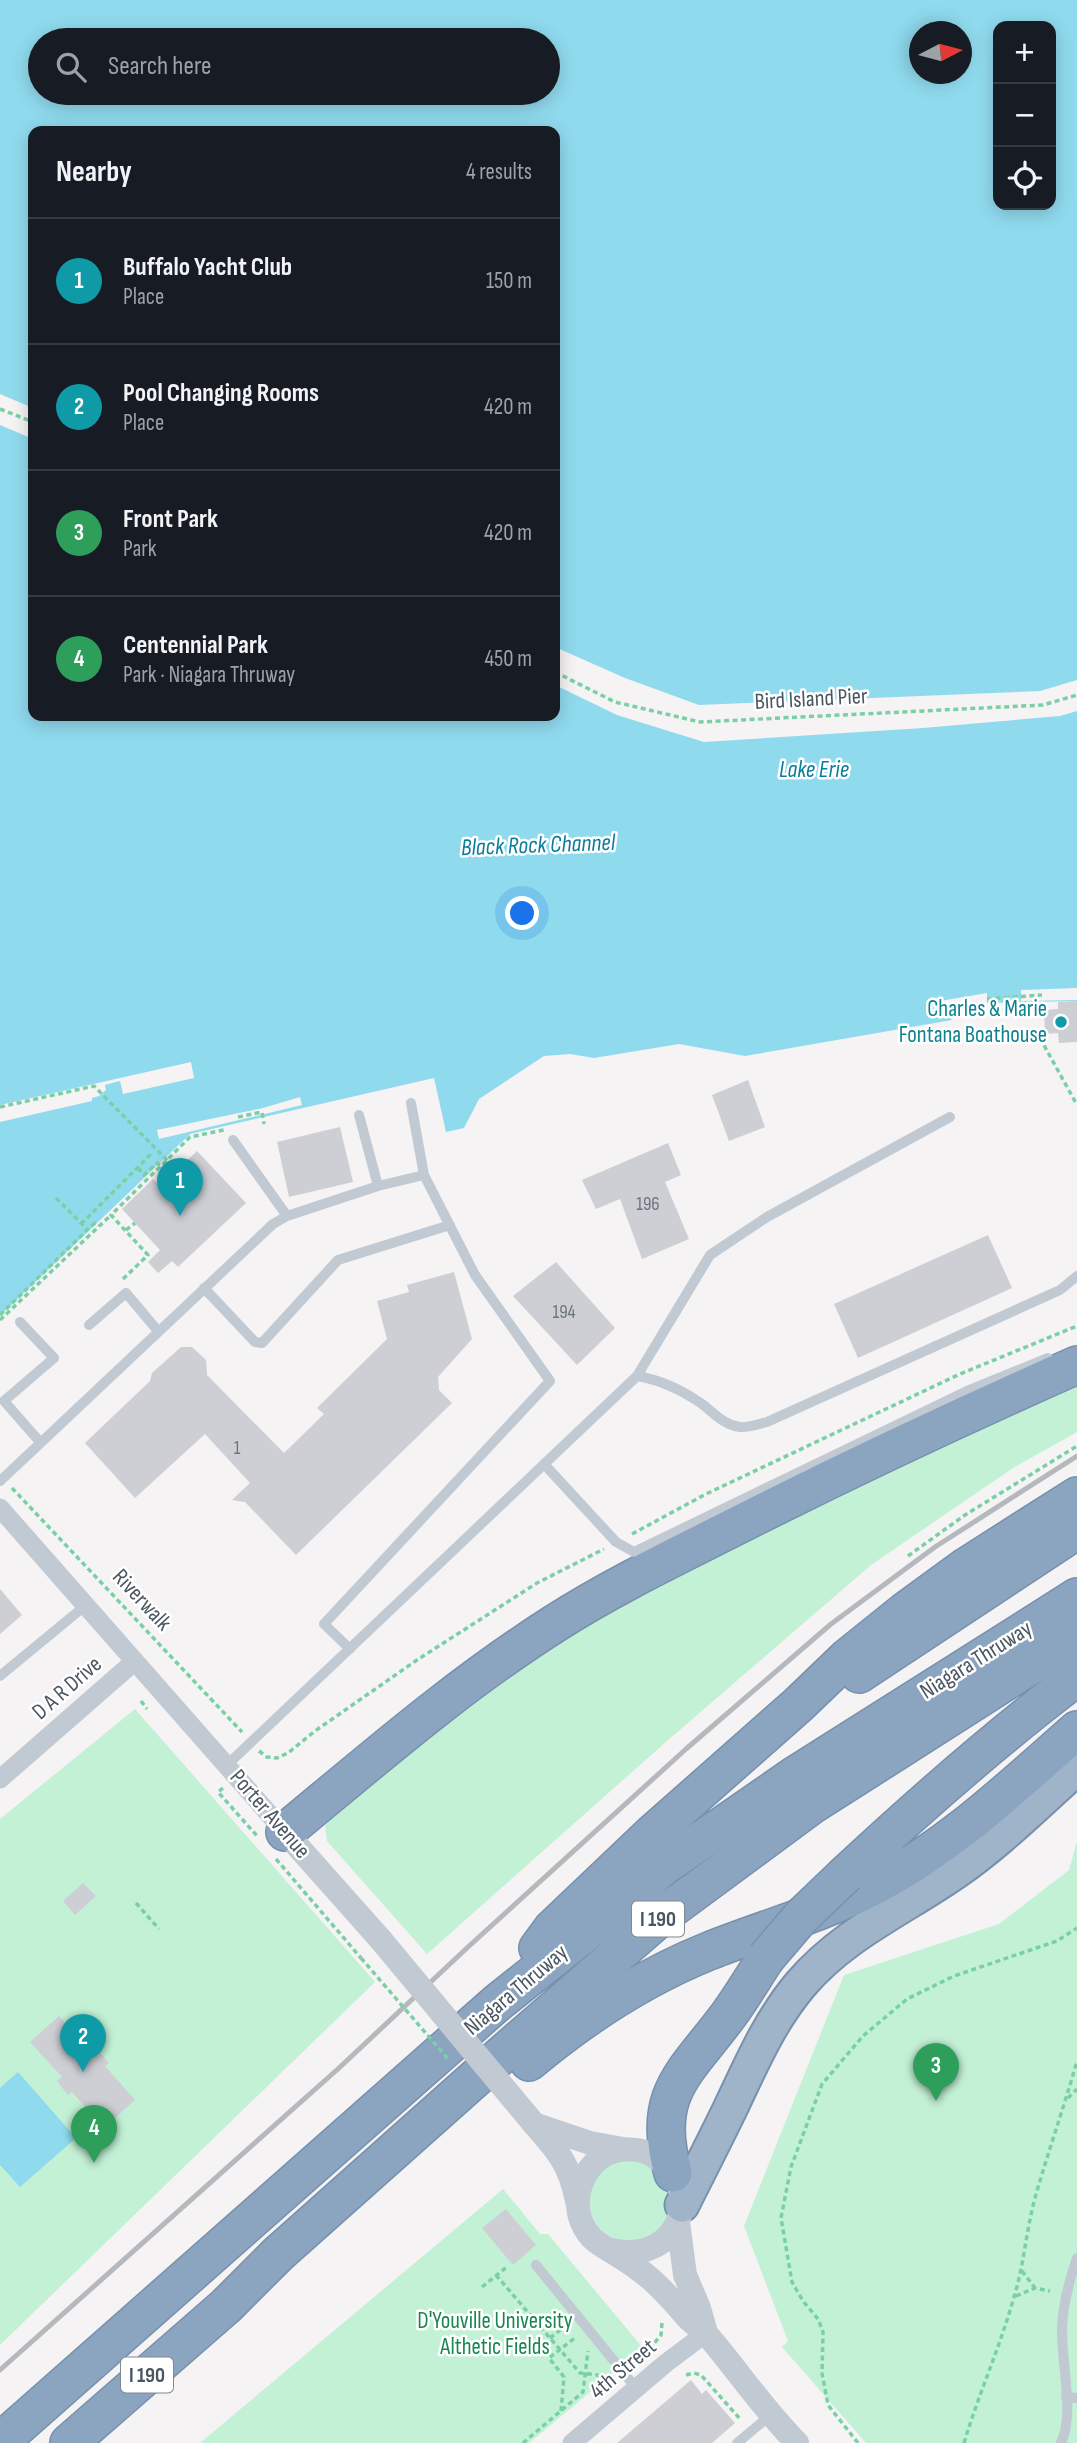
<!DOCTYPE html>
<html lang="en">
<head>
<meta charset="utf-8">
<style>
  body { margin:0; font-family:"Sofia Sans Condensed",sans-serif; background:#20242c; color:#f1f3f6 }
  .controls { position:absolute; right:21px; top:21px; display:grid; overflow:hidden; border-radius:14px; box-shadow:0 4px 18px #0003 }
  .controls button { width:63px; height:63px; display:grid; place-items:center; padding:0; border:0; border-bottom:2px solid #363941; background:#171b24; color:#f1f3f6; font:35px sans-serif }
  .compass { position:absolute; left:909px; top:21px; width:63px; height:63px; border-radius:50%; background:#171b24; box-shadow:0 4px 18px #0003; rotate:84deg }
  .you { position:absolute; left:523px; top:914px; width:24px; height:24px; margin:-18px; border:5px solid #fff; border-radius:50%; background:#1a73e8; box-shadow:0 0 0 10px #1a73e833 }
  .badge { display:grid; place-items:center; width:46px; height:46px; border-radius:50%; background:#1a73e8; color:#fff; font-size:23px; font-weight:700 }
  .pin { position:absolute; translate:-50% -58px; filter:drop-shadow(0 2px 4px #0008) }
  .pin::after { content:''; position:absolute; top:37px; width:24px; height:21px; background:inherit; clip-path:polygon(0 0,100% 0,50% 100%) }
  .list { margin:0; padding:0; list-style:none }
  h2 { display:flex; justify-content:space-between; align-items:center; height:91px; margin:0; padding:0 28px; font-size:30px }
  h2 small { font-size:23px; font-weight:400; color:#9ea1a6 }
  .list li { display:grid; grid-template-columns:46px 1fr auto; gap:21px; align-items:center; box-sizing:border-box; height:126px; padding:0 28px; border-top:2px solid #363941 }
  .list b { display:block; font-size:26px; white-space:nowrap }
  .list p { margin:0; font-size:23px; white-space:nowrap; color:#9ea1a6 }
  .list em { font-size:23px; font-style:normal; color:#9ea1a6 }
  .icon { flex:none; width:38px; height:38px; fill:none; stroke:currentColor; stroke-width:2; stroke-linecap:round; stroke-linejoin:round }
  .map { position:relative; flex:none; width:1077px; height:2443px; overflow:hidden }
  .search { position:absolute; background:#171b24; box-shadow:0 4px 18px #0003; left:28px; top:28px; width:532px; height:77px; display:flex; align-items:center; gap:18px; box-sizing:border-box; padding:0 24px; border-radius:38px; color:#9ea1a6; font-size:26px }
  .panel { position:absolute; background:#171b24; box-shadow:0 4px 18px #0003; left:28px; top:126px; width:532px; height:595px; border-radius:14px }
  .map>svg:first-child { display:block }
  .green { fill:#c3f1d5 }
  .water { fill:#90daee; fill-rule:evenodd }
  .pier { fill:#f5f3f3 }
  .building { fill:#cdcfd5 }
  .lines { fill:none; stroke-linecap:round; stroke-linejoin:round }
  .trunk-casing { stroke:#7690ad; stroke-width:37 }
  .motorway-casing { stroke:#7690ad; stroke-width:40 }
  .path { stroke:#7ad0a6; stroke-width:3.5; stroke-dasharray:5 3.5; stroke-linecap:butt }
  .service { stroke:#c1cad2; stroke-width:10 }
  .minor { stroke:#c1cad2; stroke-width:19 }
  .tertiary { stroke:#c1cad2; stroke-width:24 }
  .trunk { stroke:#9fb4c9; stroke-width:33 }
  .motorway { stroke:#8ba5c1; stroke-width:37 }
  .rail { stroke:#b5b8bd; stroke-width:5 }
  .motorway-bridge-casing { stroke:#7690ad; stroke-width:40; stroke-linecap:butt }
  .path-bridge { stroke:#7ad0a6; stroke-width:3.5; stroke-dasharray:5 3.5; stroke-linecap:butt }
  .tertiary-bridge { stroke:#c1cad2; stroke-width:24 }
  .motorway-bridge { stroke:#8ba5c1; stroke-width:37 }
  .culture-dot { fill:#0f9aa8; stroke:#fff; stroke-width:2.5 }
  .labels { text-anchor:middle; dominant-baseline:central; stroke-width:5; stroke-linejoin:round; paint-order:stroke }
  .number-label { font-size:19px; fill:#6b747e }
  .shield { fill:#fff; stroke:#808990; stroke-width:2 }
  .shield-label { font-size:21px; font-weight:bold; fill:#4a5661 }
  .street-label { font-size:23px; fill:#4a5661; stroke:#fff }
  .culture-label { font-size:23px; fill:#0d838f; stroke:#fff; text-anchor:end }
  .park-label { font-size:23px; fill:#17864f; stroke:#fff }
  .water-label { font-size:24px; font-style:italic; fill:#0c7c9b; stroke:#fff }
</style>
</head>
<body>
<div class="map">
<svg width="1077" height="2443" viewBox="0 0 1077 2443">
  <rect width="100%" height="100%" fill="#f5f3f3"/>
  <!-- green -->
  <path class="green" d="M1077 1385V1432L1013 1468 871 1565 667 1741 427 1954 327 1841 325 1826 330 1820C429 1735 533 1654 647 1590 722 1548 802 1512 880 1476 945 1445 1010 1413 1077 1385Z
    M135 1709 375 1982 0 2345V1819Z
    M1077 1841V2443H866L782 2347 788 2341 744 2226 844 1975 999 1924 1069 1870Z
    M589 2201a41 41 0 1 1 82 0a41 41 0 1 1-82 0Z
    M503 2189 540 2234H548L643 2348 529 2443H200Z"/>
  <!-- water -->
  <path class="water" d="M0 0H1077V1001L987 1003V993L940 1001 952 1020 745 1056 679 1044 594 1058 570 1054 544 1056 479 1099 464 1128 446 1132 434 1078 190 1134 0 1316ZM998 26H1051V205H998ZM920 32H962V74H920ZM40 40H548V93H40ZM33 131H555V716H33Z
    M18 2072 76 2138 20 2187 0 2165V2088Z"/>
  <!-- pier -->
  <path class="pier" d="M0 394 33 408V439L0 425Z
    M555 647 625 678 699 705 1040 691 1077 680V711L1060 716 923 728 704 742 617 715 555 685Z
    M1077 988V1000L1021 1001V990Z
    M191 1062 194 1078 123 1094 120 1081 105 1085 106 1090 99 1096 92 1098V1101L0 1122V1105Z
    M300 1097 302 1105 159 1139 157 1130 263 1108Z"/>
  <!-- building -->
  <path class="building" d="M1077 1001V1042L1059 1043 1058 1033 1045 1034 1044 1010 1058 1009V1002Z
    M748 1080 765 1127 729 1141 712 1095Z
    M340 1127 353 1182 289 1197 277 1142Z
    M668 1143 681 1175 665 1182 689 1239 642 1259 620 1199 596 1209 582 1180Z
    M197 1151 246 1203 178 1267 172 1261 158 1273 148 1262 160 1250 122 1209 153 1179 160 1186Z
    M988 1235 1012 1288 858 1358 834 1304Z
    M556 1262 615 1328 577 1365 513 1296Z
    M454 1272 472 1339 438 1377 439 1390 452 1403 296 1555 245 1502 232 1500 250 1483 205 1434 135 1498 85 1443 150 1381 152 1373 181 1347H192L206 1360 207 1375 284 1453 324 1414 317 1408 387 1339 377 1301 409 1292 407 1285Z
    M0 1589 22 1615 0 1634Z
    M83 1883 96 1896 75 1915 63 1901Z
    M59 2016 87 2047 91 2043 109 2063 105 2066 135 2100 104 2128 72 2092 68 2095 57 2081 62 2077 30 2042Z
    M506 2209 536 2245 513 2265 482 2228Z
    M691 2380 702 2394 706 2390 735 2423 712 2443H617Z"/>
  <g class="lines">
    <defs>
      <path id="trunk" d="M682 2205C698 2173 714 2142 730 2109 751 2065 769 2022 800 1985 843 1934 902 1909 955 1872 999 1842 1037 1803 1077 1768"/>
      <path id="motorway" d="M859 1674 1077 1530
        M285 1832C372 1760 458 1685 554 1624 615 1585 681 1554 746 1521 855 1466 966 1414 1077 1365
        M846 1874C920 1805 996 1738 1077 1677
        M538 1948 552 1929 653 1833 798 1705 848 1657 904 1612 967 1566 1077 1496
        M529 2062C584 2016 642 1978 709 1951 764 1929 823 1913 876 1885 953 1844 1012 1787 1077 1730
        M673 2173C650 2092 687 2072 730 2013 743 1995 754 1976 766 1958
        M0 2442 497 2003 610 1913 664 1866 794 1776 1077 1597
        M69 2443 226 2306 278 2254 506 2051 663 1915 812 1805 1077 1636"/>
    </defs>
    <!-- trunk casing -->
    <use href="#trunk" class="trunk-casing"/>
    <!-- motorway casing -->
    <use href="#motorway" class="motorway-casing"/>
    <!-- path -->
    <path class="path" d="M0 409 33 422
      M555 672 615 702 700 722 1043 705 1077 695
      M987 999 1042 995
      M1040 1038 1077 1105
      M0 1107 94 1086 167 1160
      M238 1117 262 1112 264 1124
      M138 1168 144 1175 157 1163 161 1166
      M56 1198 88 1230
      M81 1224 151 1154
      M126 1230 135 1223
      M123 1279 148 1255 111 1215 190 1137 224 1130
      M0 1315 89 1228 95 1223 98 1226
      M0 1320 111 1215
      M12 1488 242 1732
      M632 1534 706 1494 960 1374 1077 1326
      M908 1556 965 1515 1077 1446
      M141 1701 147 1709
      M259 1751 267 1757 277 1758 288 1753 315 1731 417 1660 537 1583 604 1549
      M223 1788 218 1792 258 1837
      M276 1859 361 1958
      M136 1903 159 1929
      M1068 2098 1077 2089
      M1022 2271 1035 2288
      M496 2275 580 2373 598 2375 607 2385
      M482 2287 508 2266
      M1016 2296 1035 2288 1050 2291
      M550 2338 568 2324
      M655 2349 652 2346 661 2335 662 2323
      M686 2375 694 2373 701 2375 741 2420
      M561 2411 564 2377 549 2358 576 2337
      M523 2443 583 2392 588 2351
      M858 2443 828 2405 822 2373 823 2332 818 2319 803 2301 792 2282 781 2218 791 2167 822 2084 863 2036 907 1999 954 1976 1057 1941 1077 1928
      M964 2443C979 2393 1000 2347 1014 2297 1024 2265 1026 2231 1035 2198 1048 2152 1064 2107 1077 2061"/>
    <!-- service -->
    <path class="service" d="M359 1115 378 1186
      M233 1140 287 1216
      M204 1288 255 1342 262 1343 338 1260 450 1225
      M20 1322 54 1358 4 1401 40 1442
      M89 1325 126 1293 158 1331
      M637 1376 710 1255 767 1217 950 1117
      M544 1464 616 1542 634 1552 967 1391 1048 1358
      M0 1481 273 1224 287 1216 378 1186 424 1175 411 1103
      M350 1649 324 1624 550 1381 475 1275 424 1175
      M0 1676 86 1605
      M227 1765 637 1376C661 1380 682 1390 702 1404 715 1414 724 1425 740 1427 748 1428 759 1424 767 1422L1060 1290 1077 1276
      M536 2265 636 2388
      M1066 2397 1077 2398
      M737 2443 772 2414
      M1061 2443C1075 2414 1061 2362 1062 2328 1063 2303 1069 2281 1077 2258"/>
    <!-- minor -->
    <path class="minor" d="M0 1508 285 1832
      M0 1779 135 1661
      M572 2443 666 2363 706 2333"/>
    <!-- tertiary -->
    <path class="tertiary" d="M285 1832 381 1940
      M534 2124 590 2143 623 2149
      M534 2124C558 2151 570 2165 577 2201
      M678 2222 685 2275 699 2308 706 2333
      M608 2249C680 2269 709 2184 650 2154 638 2148 622 2148 609 2153 577 2168 567 2212 592 2238 598 2244 607 2249 614 2253 646 2272 661 2287 685 2315 692 2324 702 2329 709 2337 738 2371 765 2411 797 2443"/>
    <!-- trunk -->
    <use href="#trunk" class="trunk"/>
    <!-- motorway -->
    <use href="#motorway" class="motorway"/>
    <!-- rail -->
    <path class="rail" d="M0 2370 339 2068 468 1947 686 1749 831 1624 935 1547 1077 1456"/>
    <defs>
      <path id="motorway-bridge" d="M766 1958 801 1917 846 1874"/>
    </defs>
    <!-- motorway-bridge casing -->
    <use href="#motorway-bridge" class="motorway-bridge-casing"/>
    <!-- path-bridge -->
    <path class="path-bridge" d="M361 1958 449 2060"/>
    <!-- tertiary-bridge -->
    <path class="tertiary-bridge" d="M381 1940 534 2124"/>
    <!-- motorway-bridge -->
    <use href="#motorway-bridge" class="motorway-bridge"/>
  </g>
  <!-- markers -->
  <circle class="culture-dot" cx="1061" cy="1022" r="7"/>
  <g class="labels">
    <!-- number labels -->
    <g class="number-label">
      <text x="648" y="1204">196</text>
      <text x="564" y="1312">194</text>
      <text x="237" y="1448">1</text>
    </g>
    <!-- shield labels -->
    <g class="shield">
      <rect x="632" y="1901.5" width="52" height="35" rx="5"/>
      <rect x="121" y="2357.5" width="52" height="35" rx="5"/>
    </g>
    <g class="shield-label">
      <text x="658" y="1919">I 190</text>
      <text x="147" y="2375">I 190</text>
    </g>
    <!-- street labels -->
    <g class="street-label">
      <text transform="translate(811 699) rotate(-3)">Bird Island Pier</text>
      <text transform="translate(142 1600) rotate(47)">Riverwalk</text>
      <text transform="translate(976 1660) rotate(-32)">Niagara Thruway</text>
      <text transform="translate(67 1688) rotate(-41)">D A R Drive</text>
      <text transform="translate(270 1814) rotate(49)">Porter Avenue</text>
      <text transform="translate(516 1990) rotate(-40)">Niagara Thruway</text>
      <text transform="translate(623 2369) rotate(-40)">4th Street</text>
    </g>
    <!-- culture labels -->
    <g class="culture-label">
      <text x="1047" y="1009">Charles &amp; Marie<tspan x="1047" dy="26">Fontana Boathouse</tspan></text>
    </g>
    <!-- park labels -->
    <g class="park-label">
      <text x="495" y="2321">D'Youville University<tspan x="495" dy="26">Althetic Fields</tspan></text>
    </g>
    <!-- water labels -->
    <g class="water-label">
      <text x="814" y="769">Lake Erie</text>
      <text transform="translate(538 845) rotate(-2)">Black Rock Channel</text>
    </g>
  </g>
</svg>
<div class="controls">
<button>+</button>
<button>−</button>
<button><svg class="icon" aria-label="locate" viewBox="0 0 24 24"><circle cx="12" cy="12" r="6"/><path d="M12 2v4M12 18v4M2 12h4M18 12h4"/></svg></button>
</div>
<svg class="compass" viewBox="-18 -18 36 36"><path d="M0-13l5 13h-10z" fill="#e53935"/><path d="M0 13l5-13h-10z" fill="#9ea1a6"/></svg>
<div class="you"></div>
<div class="pin badge" style="left:180px;top:1216px;background:#0f9aa8">1</div>
<div class="pin badge" style="left:83px;top:2072px;background:#0f9aa8">2</div>
<div class="pin badge" style="left:936px;top:2101px;background:#2e9e5b">3</div>
<div class="pin badge" style="left:94px;top:2163px;background:#2e9e5b">4</div>
<div class="search"><svg class="icon" aria-label="search" viewBox="0 0 24 24"><circle cx="10" cy="10" r="6"/><path d="M15 15l6 6"/></svg>Search here</div>
<section class="panel">
<h2>Nearby<small>4 results</small></h2>
<ul class="list">
<li><span class="badge" style="background:#0f9aa8">1</span><div><b>Buffalo Yacht Club</b><p>Place</p></div><em>150 m</em></li>
<li><span class="badge" style="background:#0f9aa8">2</span><div><b>Pool Changing Rooms</b><p>Place</p></div><em>420 m</em></li>
<li><span class="badge" style="background:#2e9e5b">3</span><div><b>Front Park</b><p>Park</p></div><em>420 m</em></li>
<li><span class="badge" style="background:#2e9e5b">4</span><div><b>Centennial Park</b><p>Park · Niagara Thruway</p></div><em>450 m</em></li>
</ul>
</section>
</div>
</body>
</html>
